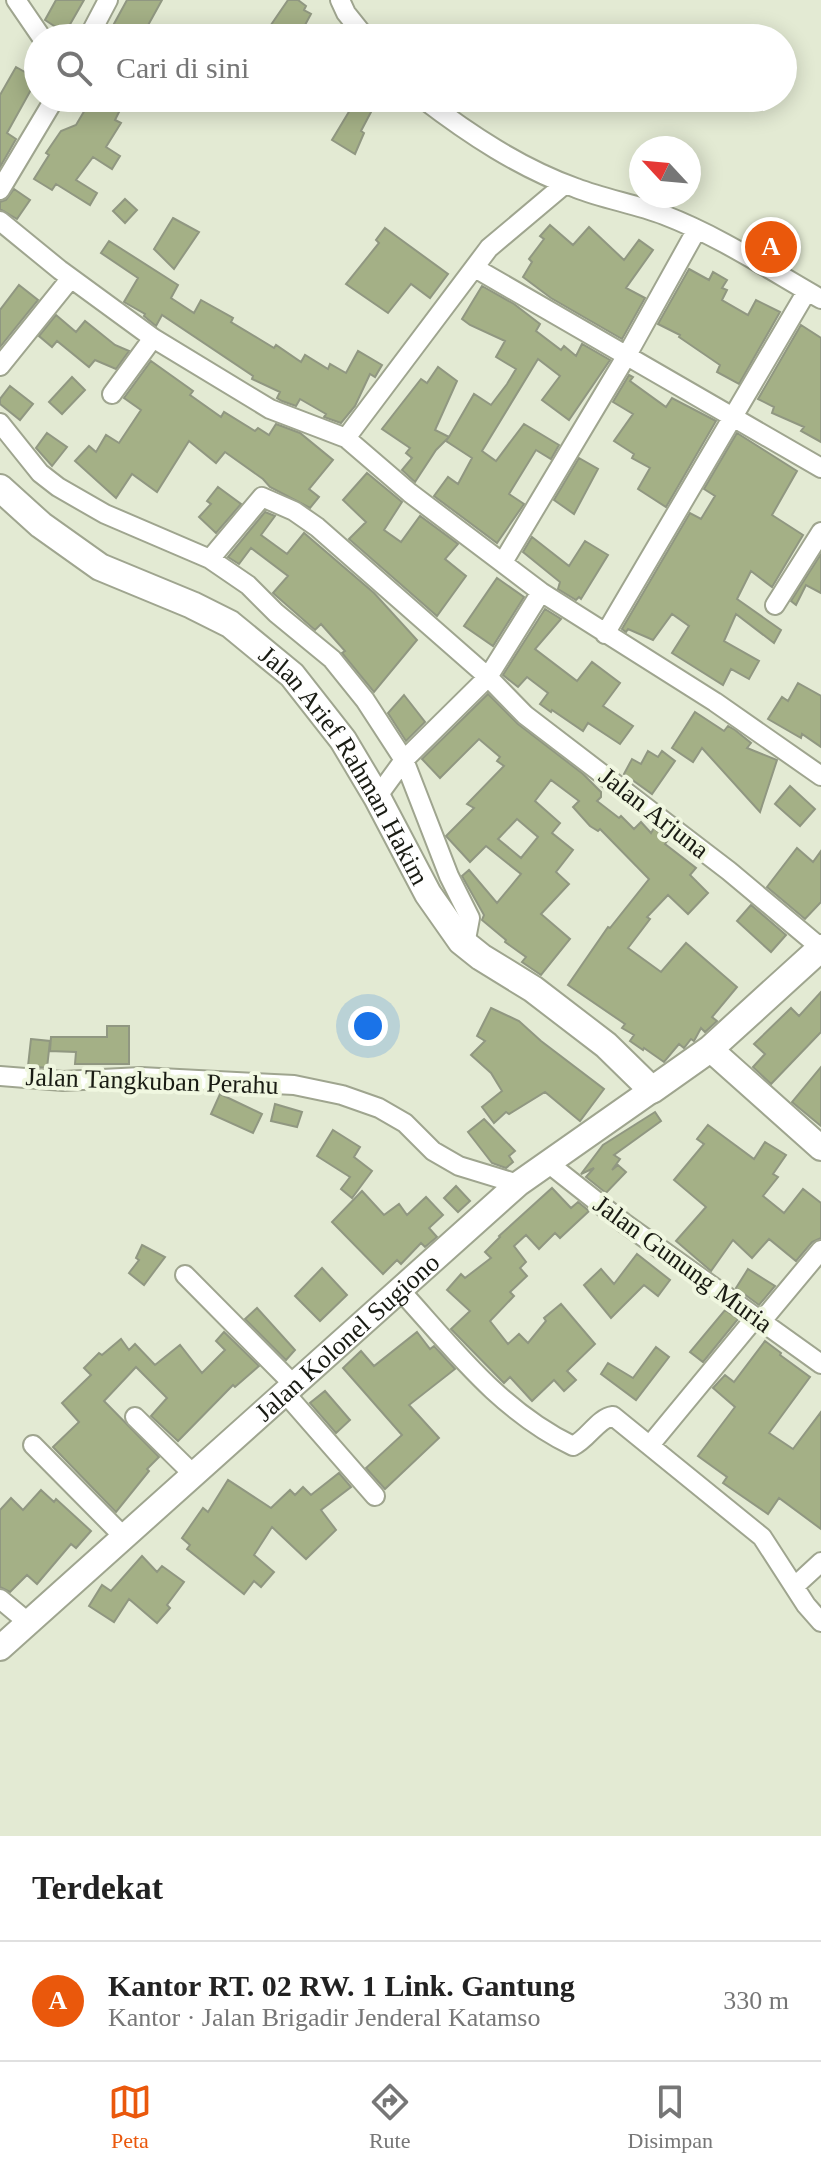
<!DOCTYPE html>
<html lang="id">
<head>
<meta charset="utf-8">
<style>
  body { margin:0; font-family:"Times New Roman",serif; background:#f2f2f2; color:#222 }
  .compass { position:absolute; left:629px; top:136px; width:72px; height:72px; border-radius:50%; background:#fff; box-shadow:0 4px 20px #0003; rotate:296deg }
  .you { position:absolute; left:368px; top:1026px; width:28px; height:28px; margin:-20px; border:6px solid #fff; border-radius:50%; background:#1a73e8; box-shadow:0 0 0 12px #1a73e833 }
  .badge { display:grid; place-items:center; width:52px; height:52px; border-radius:50%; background:#ea580c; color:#fff; font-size:26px; font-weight:700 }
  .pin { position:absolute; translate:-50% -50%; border:4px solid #fff; box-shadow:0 2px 8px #0006 }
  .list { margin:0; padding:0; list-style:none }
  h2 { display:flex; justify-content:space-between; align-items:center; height:104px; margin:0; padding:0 32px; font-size:34px }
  h2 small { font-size:26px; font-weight:400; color:#767676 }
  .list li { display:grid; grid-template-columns:52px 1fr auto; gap:24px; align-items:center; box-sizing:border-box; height:120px; padding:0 32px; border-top:2px solid #e0e0e0 }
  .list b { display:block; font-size:30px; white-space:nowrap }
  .list p { margin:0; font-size:26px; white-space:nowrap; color:#767676 }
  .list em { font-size:26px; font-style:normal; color:#767676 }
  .icon { flex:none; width:44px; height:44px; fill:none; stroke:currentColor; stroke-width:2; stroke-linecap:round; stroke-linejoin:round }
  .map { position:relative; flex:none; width:821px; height:1836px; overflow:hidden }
  .search { position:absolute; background:#fff; box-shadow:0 4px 20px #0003; left:24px; right:24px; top:24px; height:88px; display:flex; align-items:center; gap:20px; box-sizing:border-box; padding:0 28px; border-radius:44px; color:#767676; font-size:30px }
  .sheet { height:224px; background:#fff }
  nav { display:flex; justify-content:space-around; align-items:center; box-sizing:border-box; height:112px; border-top:2px solid #e0e0e0; background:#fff; font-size:22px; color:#767676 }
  nav a { display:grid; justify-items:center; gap:4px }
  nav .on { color:#ea580c }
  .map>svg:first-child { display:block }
  .building { fill:#a4b086; stroke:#909781; stroke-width:2; fill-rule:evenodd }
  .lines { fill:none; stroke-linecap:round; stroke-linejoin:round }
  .minor-casing { stroke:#9fa58f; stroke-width:22 }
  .tertiary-casing { stroke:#9fa58f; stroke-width:28 }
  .secondary-casing { stroke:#9fa58f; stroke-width:30 }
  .minor { stroke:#fff; stroke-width:18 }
  .tertiary { stroke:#fff; stroke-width:24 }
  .secondary { stroke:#fff; stroke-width:26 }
  .labels { text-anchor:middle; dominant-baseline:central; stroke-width:8; stroke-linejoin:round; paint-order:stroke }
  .street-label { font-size:26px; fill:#191b13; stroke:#f0f7e0 }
</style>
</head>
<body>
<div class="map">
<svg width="821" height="1836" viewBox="0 0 821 1836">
  <rect width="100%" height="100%" fill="#e3ead3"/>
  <!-- building -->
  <path class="building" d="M56 0H84L65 33 45 20Z
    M127 0H162L141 38H117L109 33Z
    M288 0H298L306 6 304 10 311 14 298 38H262Z
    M16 67 37 79 7 133 16 139 0 167V95Z
    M92 98H126L115 120 121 123 106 147 120 156 112 169 93 157 76 180 97 193 90 205 56 184 52 190 34 179 49 155 46 153 61 131 76 125Z
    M335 98H374L367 109 371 112 361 131 364 133 355 154 332 140 350 110Z
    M14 189 30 200 17 219 0 209V202L6 200Z
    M125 199 137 210 125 223 113 211Z
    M173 218 199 232 174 269 154 249Z
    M550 225 573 245 589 227 624 260 639 240 653 250 626 288 645 298 622 339 551 298 523 277 532 262 529 259 544 239 540 236Z
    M385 228 448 274 430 298 411 284 388 313 346 284 379 243 376 240Z
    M109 241 178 285 171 298 194 313 201 300 233 318 231 322 274 348 276 345 301 362 305 355 328 369 330 364 346 373 358 351 382 365 375 377 370 374 355 406 341 423 324 417 326 414 300 399 296 406 282 401 277 398 280 392 252 379 253 376 162 315 156 326 144 316 145 314 124 302 138 278 101 253Z
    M689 269 709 280 713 272 727 280 722 288 727 290 722 300 748 315 756 300 780 312 739 384 717 372 720 365 679 337 680 335 658 324Z
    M19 285 38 300 0 347V310Z
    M482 286 514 304 540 324 536 331 561 350 564 346 576 356 582 344 610 360 569 420 542 400 560 376 538 359 482 451 496 461 524 424 559 445 551 459 536 450 509 494 524 504 497 543 434 496 448 477 458 484 472 458 446 441 449 437 436 450 415 482 402 470 412 458 406 453 410 448 382 429 421 379 427 383 438 367 457 381 435 430 449 437 474 394 491 405 507 384 516 369 496 357 505 341 470 325 462 319Z
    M56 315 76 332 85 321 115 345 129 351 116 369 95 360 89 367 57 341 52 347 39 336Z
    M801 325 821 338V442L801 431 804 427 772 413 774 407 758 399Z
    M151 361 193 391 190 395 221 417 224 412 255 431 258 428 269 435 276 424 300 433 333 460 309 489 319 497 310 508 270 487 263 479 225 452 216 463 189 441 157 492 132 474 116 498 75 461 89 446 96 452 106 435 119 443 141 410 124 398Z
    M629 375 633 377 630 381 666 407 672 398 716 421 666 507 638 489 650 468 632 458 634 454 614 441 633 414 613 402Z
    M72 377 85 390 62 414 49 402Z
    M10 386 33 404 20 420 0 404V399Z
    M47 433 67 447 52 466 36 448Z
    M737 433 797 471 772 515 803 535 772 587 751 571 737 599 781 630 774 643 736 614 724 641 759 661 749 679 731 669 723 685 672 653 689 626 672 614 653 640 628 629 626 632 622 629 690 513 701 519 715 496 704 489Z
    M579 458 598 469 574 514 554 500Z
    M367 473 402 502 384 530 401 542 420 516 458 544 445 559 466 576 437 616 349 539 366 522 343 500Z
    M218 487 241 504 216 533 199 517 211 504 207 501Z
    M265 512 275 516 261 535 287 554 304 533 374 593 417 640 374 692 342 653 345 651 321 624 315 630 273 593 288 576 251 548 239 564 228 557Z
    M532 537 569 566 585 541 608 555 581 599 579 597 576 600 558 589 560 582 523 552Z
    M821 554V593L806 585 796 605 791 601Z
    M497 578 524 597 493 646 464 626Z
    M545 609 561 619 535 649 577 681 592 662 620 683 603 706 633 726 620 744 588 723 583 731 552 710 551 712 540 704 548 693 527 677 518 687 503 675Z
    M798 683 821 696V747L802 734 801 738 768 719 782 697 788 701Z
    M488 694 518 724 583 774 601 792V797L597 801 619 818 621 816 634 829 641 822 651 833 654 828 668 840 665 844 696 868 690 875 708 893 688 914 668 895 647 917 650 919 628 948 661 972 686 943 737 987 712 1017 717 1021 705 1032 701 1028 694 1041 691 1039 684 1048 679 1044 664 1062 644 1048 643 1050 630 1041 634 1035 622 1028 625 1024 568 985 608 927 610 928 649 879 600 829 598 831 590 826 573 807 579 801 551 780 535 801 560 823 552 833 573 850 556 872 569 884 541 914 570 939 541 975 522 962 526 957 505 942 506 940 482 920 484 915 462 876 469 870 497 903 521 874 486 846 470 862 446 836 474 808 467 804 504 766 497 761 500 757 479 739 440 778 422 759ZM517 819 538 837 521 858 498 839Z
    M404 695 425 722 406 741 388 713Z
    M695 712 724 731 728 726 735 730 751 743 747 748 777 760 760 812 702 748 693 762 672 748Z
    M648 751 658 757 662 751 675 761 652 794 624 774 632 759 641 764Z
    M790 786 815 809 800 826 775 804Z
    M797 848 813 862 821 851V902L805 919 767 887Z
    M751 905 786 935 771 952 737 921Z
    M821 992V1032L771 1084 753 1067 765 1054 754 1044 791 1008 799 1016Z
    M491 1008 519 1021 541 1041 604 1089 580 1121 545 1092 509 1114 506 1112 494 1123 482 1107 502 1091 491 1073 471 1055 485 1041 477 1036Z
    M107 1026H129V1064H75L76 1052 50 1051 51 1037H107Z
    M31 1039 50 1041 47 1068 28 1066Z
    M821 1067V1126L792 1102Z
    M220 1094 262 1114 253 1133 211 1114Z
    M275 1104 302 1112 297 1127 271 1121Z
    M655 1112 661 1121 614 1155 620 1159 612 1170 618 1165 626 1172 606 1193 586 1177 594 1168 581 1174 603 1145Z
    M484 1119 515 1151 509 1156 513 1162 506 1168 492 1163 468 1132Z
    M708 1125 754 1159 765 1142 786 1155 773 1174 778 1177 763 1196 784 1213 803 1189 821 1203V1238L812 1242 796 1261 769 1239 752 1258 733 1240 711 1271 676 1241 706 1207 674 1180 704 1144 697 1139Z
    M333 1130 360 1147 354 1157 372 1171 352 1198 341 1189 350 1177 317 1156Z
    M456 1186 470 1201 458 1212 444 1198Z
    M552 1188 571 1208 578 1202 589 1211 560 1238 555 1233 539 1249 526 1235 514 1246 526 1262 520 1268 527 1276 510 1292 514 1296 490 1321 508 1344 519 1334 528 1343 546 1321 544 1318 561 1304 595 1344 567 1371 576 1380 564 1391 554 1380 532 1401 510 1377 504 1383 451 1329 470 1311 447 1290 461 1274 465 1278 491 1258 485 1252 500 1237 499 1236Z
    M362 1191 384 1215 399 1204 407 1215 426 1197 443 1215 429 1228 437 1237 425 1247 421 1243 401 1264 397 1260 383 1274 332 1222Z
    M142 1245 165 1257 144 1285 129 1273 139 1260 136 1258Z
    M637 1254 670 1280 658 1296 644 1285 611 1318 584 1285 601 1269 614 1284Z
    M322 1268 347 1295 320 1321 295 1296Z
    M748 1269 775 1286 759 1305 736 1288Z
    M257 1308 295 1350 286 1360 245 1319Z
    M725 1310 738 1319 703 1362 690 1352Z
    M224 1332 259 1366 235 1387 233 1385 178 1441 151 1416 167 1398 136 1367 104 1401 159 1457 147 1469 149 1471 116 1512 53 1447 79 1422 62 1403 91 1375 84 1368 99 1353 102 1355 121 1339 129 1350 135 1344 155 1365 180 1345 202 1373 225 1350 216 1341Z
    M417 1332 430 1349 434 1346 455 1369 409 1405 439 1438 385 1489 366 1468 402 1435 343 1368 361 1351 374 1366Z
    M765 1341 781 1353 780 1355 810 1377 769 1433 793 1449 821 1412V1529L779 1498 768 1514 723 1483 727 1477 698 1456 735 1407 713 1388 725 1375 734 1382Z
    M656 1347 669 1357 636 1400 601 1374 608 1363 633 1378Z
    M325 1391 350 1420 336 1433 310 1403Z
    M339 1473 351 1487 321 1510 336 1530 306 1559 272 1527 254 1555 274 1572 261 1587 254 1581 244 1594 187 1549 190 1545 182 1538 203 1508 208 1512 228 1480 271 1508 290 1490 295 1495 303 1487 311 1495Z
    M41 1490 54 1502 56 1499 91 1531 76 1548 71 1544 37 1584 27 1575 10 1592 0 1587V1510L11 1498 23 1510Z
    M142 1556 157 1572 162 1566 184 1582 167 1605 170 1608 157 1623 129 1599 114 1622 89 1606 102 1585 111 1591Z"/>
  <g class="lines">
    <defs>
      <path id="minor" d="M16 0 42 38
        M340 0 346 13 366 38
        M88 38 108 0
        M422 98C469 134 520 168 576 188 604 199 635 204 664 215 719 236 770 270 821 299
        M0 190 55 98
        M0 221 60 270 153 338 270 409 346 438 410 493 541 592 715 702 821 776
        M475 268 821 468
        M0 366 71 278
        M112 394 153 338
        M0 423 40 473 58 487 105 514 210 559 248 585 276 613 332 659 365 700 404 760 449 876 470 918 467 934 461 941
        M346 438 489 248 565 184
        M210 559 262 497 294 511 317 527 488 677 525 715 729 871 821 948
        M503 562 627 355 696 231
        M775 605 821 532
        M605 634 807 291
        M377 797 404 760 488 677 541 592
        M0 1076 63 1081 141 1077 294 1085 342 1095 379 1108 405 1123 433 1151 459 1166 518 1184
        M548 1163 624 1223 821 1364
        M185 1275 294 1385
        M400 1290C453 1348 500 1411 573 1446 588 1439 598 1418 613 1416L762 1537 806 1605 821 1622
        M761 1322 821 1250
        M285 1393 375 1496
        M135 1417 194 1475
        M33 1445 125 1538
        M650 1445 755 1318
        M795 1586 821 1562
        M0 1599 30 1624"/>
      <g id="tertiary">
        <path d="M710 1049 821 1148"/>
        <path id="s1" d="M0 1648 518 1184 652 1090"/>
      </g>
      <g id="secondary">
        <path id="s2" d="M0 488 41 525 100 567 192 605 230 624 292 675 343 740 377 797 428 894 461 941 481 957 533 989 606 1045 652 1090 710 1049 821 948"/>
      </g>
    </defs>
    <!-- minor casing -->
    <use href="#minor" class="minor-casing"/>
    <!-- tertiary casing -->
    <use href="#tertiary" class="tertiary-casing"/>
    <!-- secondary casing -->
    <use href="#secondary" class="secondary-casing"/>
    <!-- minor -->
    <use href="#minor" class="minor"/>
    <!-- tertiary -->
    <use href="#tertiary" class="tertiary"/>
    <!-- secondary -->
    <use href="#secondary" class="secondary"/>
  </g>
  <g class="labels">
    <!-- street labels -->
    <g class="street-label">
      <text stroke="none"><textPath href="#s2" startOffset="454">Jalan Arief Rahman Hakim</textPath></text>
      <text transform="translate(654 813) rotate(38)">Jalan Arjuna</text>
      <text transform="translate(152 1081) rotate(2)">Jalan Tangkuban Perahu</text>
      <text transform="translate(683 1264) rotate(36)">Jalan Gunung Muria</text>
      <text stroke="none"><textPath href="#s1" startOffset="466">Jalan Kolonel Sugiono</textPath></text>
    </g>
  </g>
</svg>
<svg class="compass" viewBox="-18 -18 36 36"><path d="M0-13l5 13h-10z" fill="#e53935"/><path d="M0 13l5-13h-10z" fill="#767676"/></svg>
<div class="you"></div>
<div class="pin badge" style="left:771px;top:247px">A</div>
<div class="search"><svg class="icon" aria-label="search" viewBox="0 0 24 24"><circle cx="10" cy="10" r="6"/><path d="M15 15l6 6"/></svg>Cari di sini</div>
</div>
<section class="sheet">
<h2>Terdekat<small></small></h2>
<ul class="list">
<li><span class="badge">A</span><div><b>Kantor RT. 02 RW. 1 Link. Gantung</b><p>Kantor · Jalan Brigadir Jenderal Katamso</p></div><em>330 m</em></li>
</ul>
</section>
<nav>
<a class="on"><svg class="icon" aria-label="map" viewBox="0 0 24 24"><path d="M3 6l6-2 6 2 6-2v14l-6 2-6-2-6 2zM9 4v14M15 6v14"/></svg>Peta</a>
<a><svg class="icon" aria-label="directions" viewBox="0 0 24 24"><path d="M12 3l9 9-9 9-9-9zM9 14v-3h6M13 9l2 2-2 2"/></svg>Rute</a>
<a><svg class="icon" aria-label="saved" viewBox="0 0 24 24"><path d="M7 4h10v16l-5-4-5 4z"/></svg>Disimpan</a>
</nav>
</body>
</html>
